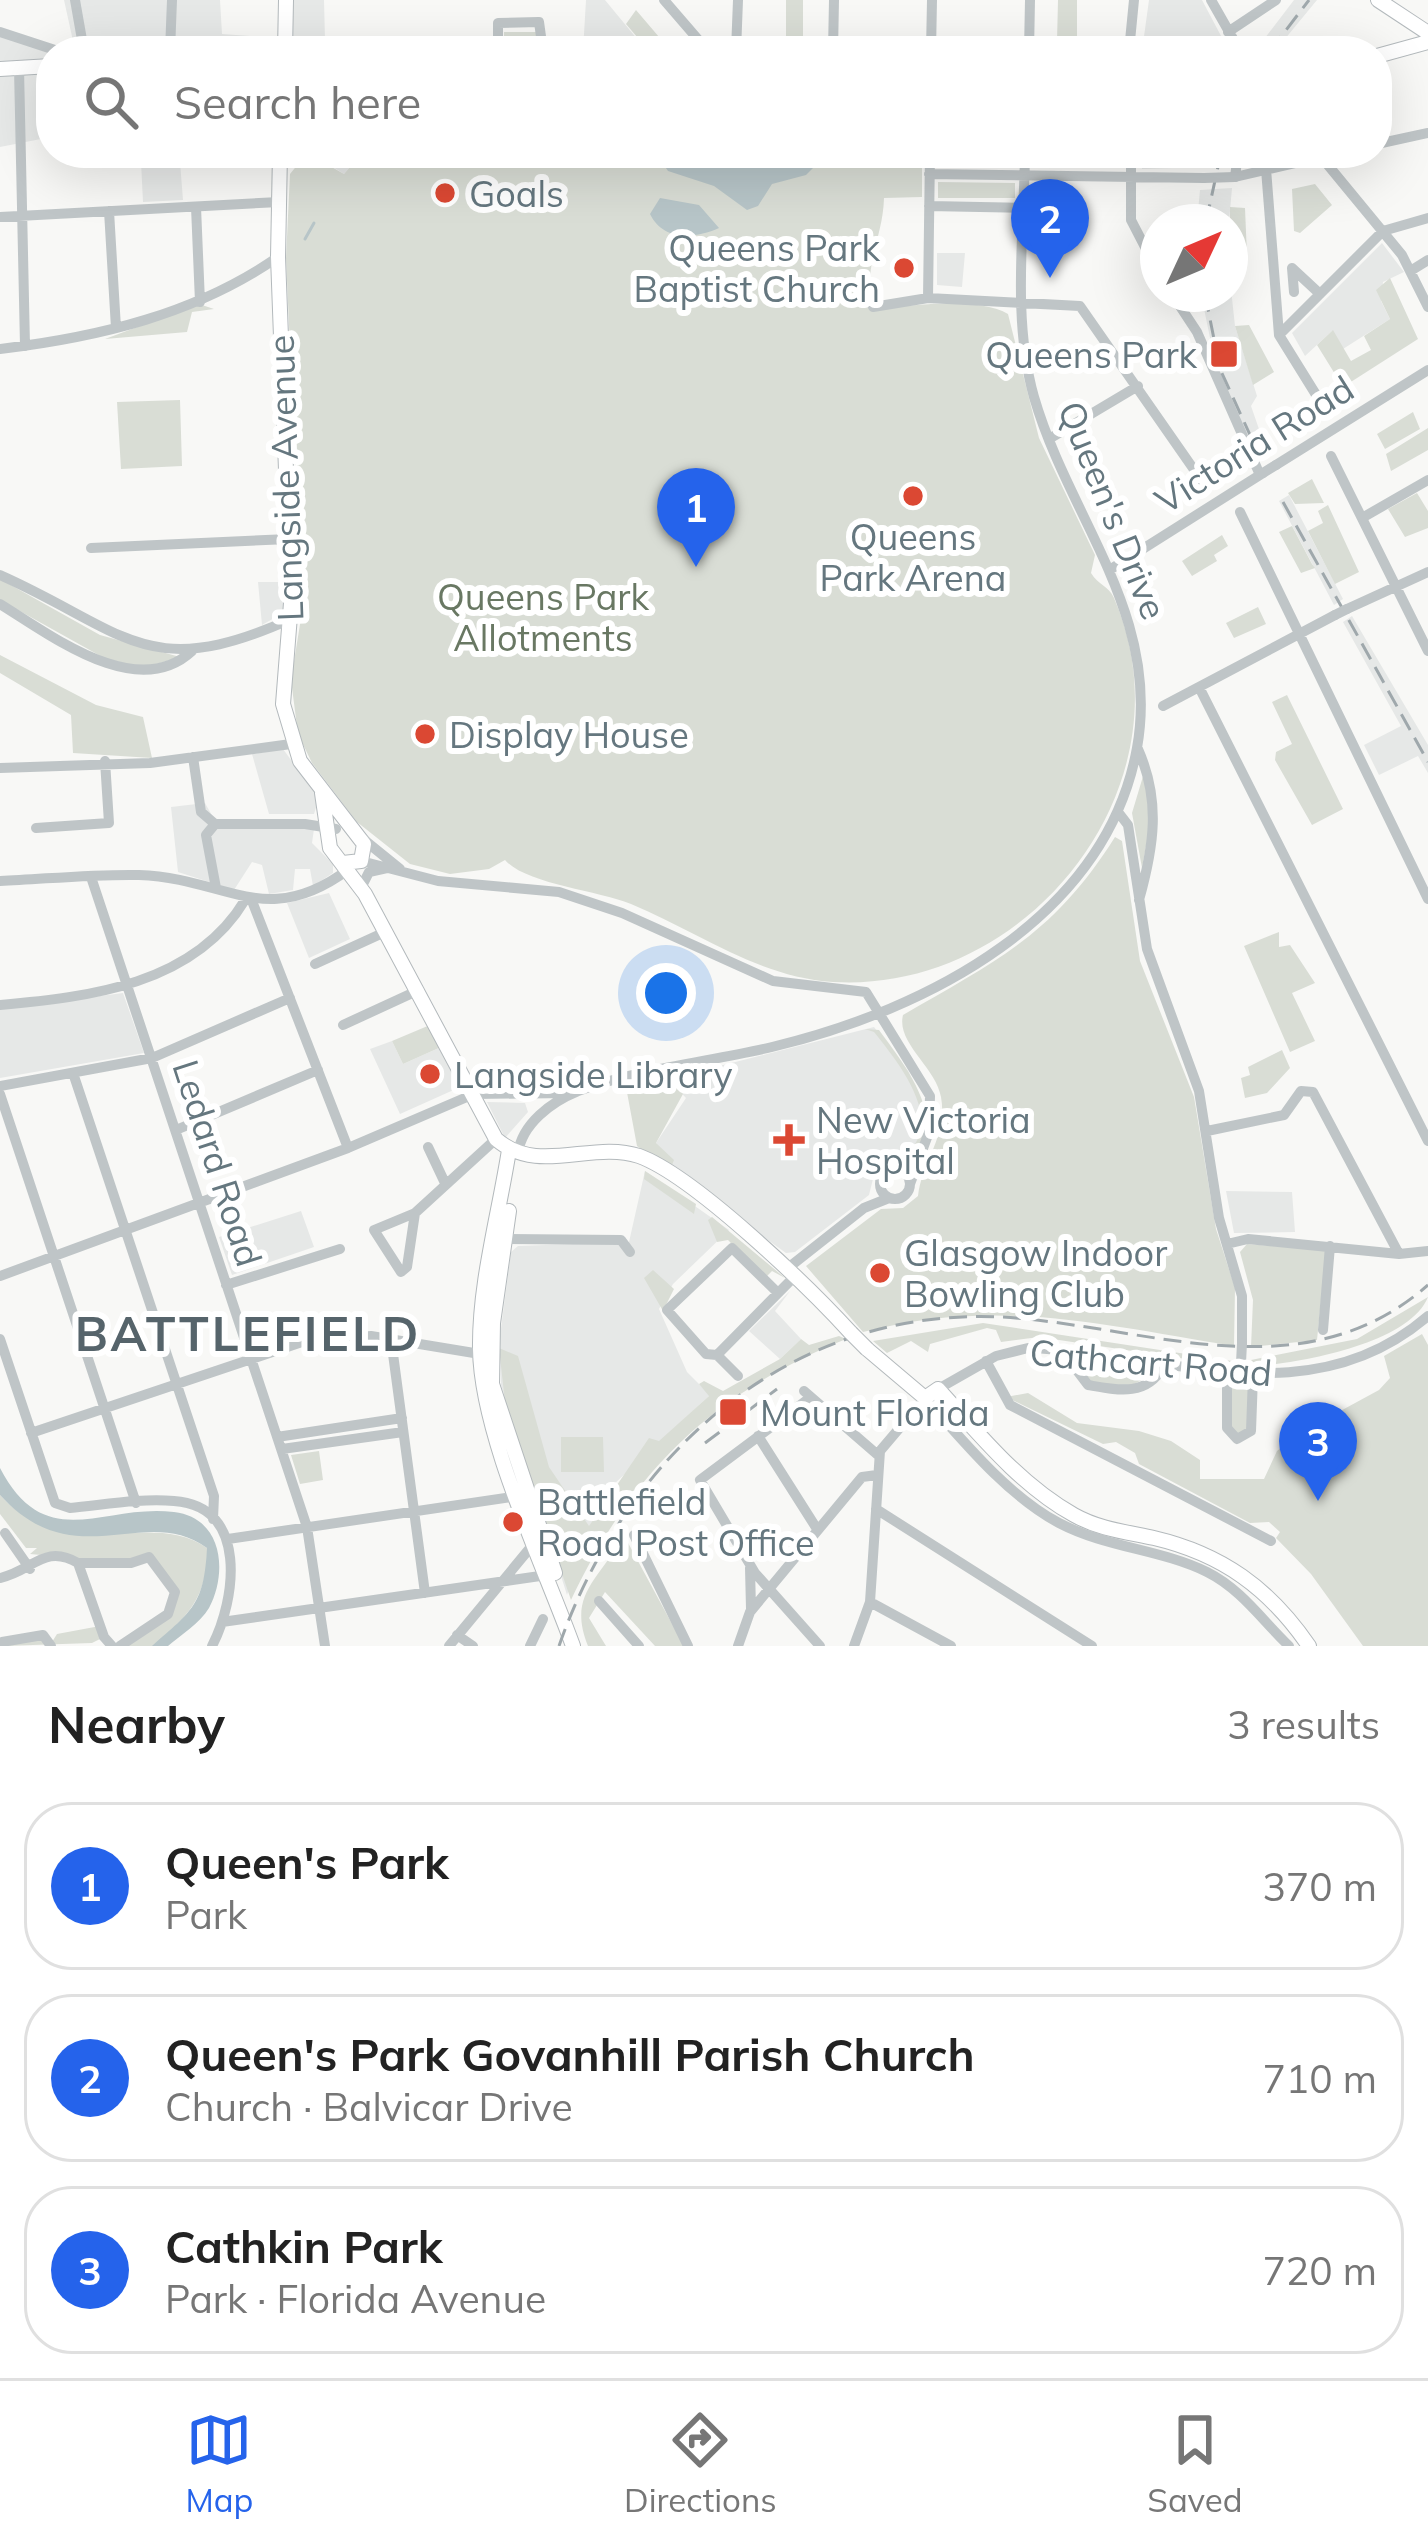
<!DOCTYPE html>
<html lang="en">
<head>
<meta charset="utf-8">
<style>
  body { margin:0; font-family:Mulish,sans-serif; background:#f6f6f6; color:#222 }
  .compass { position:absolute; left:1140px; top:204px; width:108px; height:108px; border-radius:50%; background:#fff; box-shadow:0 12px 48px #0002; rotate:46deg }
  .you { position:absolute; left:666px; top:993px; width:42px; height:42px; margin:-30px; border:9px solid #fff; border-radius:50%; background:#1a73e8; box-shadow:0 0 0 18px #1a73e833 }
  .badge { display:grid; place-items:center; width:78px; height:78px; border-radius:50%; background:#2563eb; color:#fff; font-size:39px; font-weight:700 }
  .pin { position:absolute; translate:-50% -99px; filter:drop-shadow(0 3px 6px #0008) }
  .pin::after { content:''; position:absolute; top:63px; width:42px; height:36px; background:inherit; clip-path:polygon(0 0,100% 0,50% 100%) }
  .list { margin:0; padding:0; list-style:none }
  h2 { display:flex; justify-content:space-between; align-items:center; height:156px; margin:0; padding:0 48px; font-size:51px }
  h2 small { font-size:39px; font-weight:400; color:#767676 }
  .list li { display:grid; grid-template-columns:78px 1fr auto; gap:36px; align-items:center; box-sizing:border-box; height:168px; margin:0 24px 24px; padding:0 24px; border:3px solid #e0e0e0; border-radius:48px }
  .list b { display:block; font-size:45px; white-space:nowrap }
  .list p { margin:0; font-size:39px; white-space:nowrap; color:#767676 }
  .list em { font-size:39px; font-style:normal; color:#767676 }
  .icon { flex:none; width:66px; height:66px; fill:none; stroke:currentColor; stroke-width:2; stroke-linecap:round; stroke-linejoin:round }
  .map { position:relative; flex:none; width:1428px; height:1646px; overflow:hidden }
  .search { position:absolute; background:#fff; box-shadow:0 12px 48px #0002; left:36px; right:36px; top:36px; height:132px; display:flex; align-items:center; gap:30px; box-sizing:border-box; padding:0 42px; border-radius:48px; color:#767676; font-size:45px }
  .sheet { height:732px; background:#fff }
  nav { display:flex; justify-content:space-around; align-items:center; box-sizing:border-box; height:168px; border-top:3px solid #e0e0e0; background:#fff; font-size:33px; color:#767676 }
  nav a { display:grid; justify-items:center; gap:6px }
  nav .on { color:#2563eb }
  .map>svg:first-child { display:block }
  .built { fill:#e6e8e7 }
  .green { fill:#d9ddd5 }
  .water { fill:#b7c5c8 }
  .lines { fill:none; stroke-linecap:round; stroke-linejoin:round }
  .stream { stroke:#b7c5c8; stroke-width:3 }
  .major-casing { stroke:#b3b9bc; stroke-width:16 }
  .minor { stroke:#bfc5c7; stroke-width:10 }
  .major { stroke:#fff; stroke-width:14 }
  .rail { stroke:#9fa8ac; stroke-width:3; stroke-dasharray:18 9; stroke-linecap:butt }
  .major-bridge-casing { stroke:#b3b9bc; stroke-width:16; stroke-linecap:butt }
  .minor-bridge { stroke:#bfc5c7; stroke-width:10 }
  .major-bridge { stroke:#fff; stroke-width:14 }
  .poi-dot { fill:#db4833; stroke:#fff; stroke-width:4.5 }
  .labels { text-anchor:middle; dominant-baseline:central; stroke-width:12; stroke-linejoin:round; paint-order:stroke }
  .poi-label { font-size:36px; fill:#65777f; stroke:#fff; text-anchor:start }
  .street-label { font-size:36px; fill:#65777f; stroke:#fff }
  .park-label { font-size:36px; fill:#697863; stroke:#fff }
  .district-label { font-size:48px; font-weight:bold; letter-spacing:3px; fill:#56646b; stroke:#fff }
</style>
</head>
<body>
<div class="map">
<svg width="1428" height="1646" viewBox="0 0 1428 1646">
  <rect width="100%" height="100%" fill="#f8f8f6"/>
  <!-- built -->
  <path class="built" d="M64 0H220L222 34 250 36 260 46 274 47 288 43 289 0H324L325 40 368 46V51H65L73 41Z
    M586 0H605L647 51H583Z
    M1149 0H1202L1229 51H1142Z
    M1294 0H1317L1275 51H1255Z
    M0 32 51 51V137L0 147Z
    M311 153H362L344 174Z
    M1142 153H1236L1234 166 1142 169Z
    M180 162 183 200 143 202 141 162Z
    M1232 188 1229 222H1197L1200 190Z
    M1382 243 1404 272 1383 282 1381 301 1390 319 1343 349 1332 331 1305 356 1292 333Z
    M937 253H965L962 287 937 285Z
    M1230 280 1235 326 1257 396 1251 406 1268 455 1258 462 1217 372 1201 294H1230Z
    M1289 495 1343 599 1334 605 1279 501Z
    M258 582H283V613L262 625Z
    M1352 616 1428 745V773L1418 756 1379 775 1364 745 1401 726 1343 622Z
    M283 749 319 798 314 814H269L252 754Z
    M205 803 214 819 314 829 312 843 333 864V873L313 886 310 869H295L293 890 269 894 262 865 252 862 234 890 178 872 171 807Z
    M329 893 350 939 309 958 287 903Z
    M123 993 144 1053 0 1078V1009Z
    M874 1027 909 1072 924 1116 917 1144 902 1159H887L879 1151 868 1160 873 1179 869 1195 795 1252 786 1253 670 1170 656 1143 686 1098 668 1079Z
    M392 1041 403 1064 441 1047 458 1088 400 1114 370 1049Z
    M487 1102 525 1103 528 1112 505 1138Z
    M645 1171 729 1230 673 1284 659 1309 687 1372 710 1395 613 1485 590 1526 567 1595 501 1385 500 1336 511 1252 518 1246 629 1242Z
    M1226 1191 1292 1192 1295 1232 1234 1233Z
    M301 1211 314 1247 232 1275 219 1237Z
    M790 1291 775 1311 801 1339 780 1359 749 1331Z"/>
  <!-- green -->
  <path class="green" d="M786 0H803V38L786 36Z
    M1058 0H1077V42H1057Z
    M636 10 665 44 661 51H649L626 24Z
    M504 32H536V51H504Z
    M307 153 344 174 362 153H922V197L884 198C883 234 868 255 870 292L883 287 871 300 875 311C906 304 981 297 1008 314L1039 438 1095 555 1091 573C1098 585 1109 586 1114 598 1195 784 1028 994 833 982 757 977 699 932 631 904 596 890 526 884 505 860L489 869 450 874 410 864 357 822 312 763 298 734 291 680 302 612 286 258 290 174Z
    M938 182 1015 183V198H938Z
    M1315 184 1332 205 1300 233 1294 231 1292 189Z
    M1230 207 1245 208 1247 256 1230 255Z
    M1390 278 1418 339 1343 387 1317 345 1333 330 1351 361 1371 350 1364 336 1390 319 1376 290Z
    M199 304 214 309 192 312 187 332 105 339Z
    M1249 325 1274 372 1253 385 1235 326Z
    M180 400 182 466 121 469 117 402Z
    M1413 412 1420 429 1385 449 1377 434Z
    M1428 428V450L1391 471 1386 454Z
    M1312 479 1324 503 1295 504 1288 493Z
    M1417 493 1428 511V528L1405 537 1388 509Z
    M1328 505 1359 572 1335 584 1308 531 1323 523 1318 511Z
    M1292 526 1312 564 1315 568 1301 573 1279 532Z
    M1222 535 1228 546 1214 555 1217 561 1192 576 1182 561Z
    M0 579 100 635 180 657 143 668 104 658 0 600Z
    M1258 607 1266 624 1234 638 1226 623Z
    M0 655 96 705 143 717 152 758 73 753 71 715 0 673Z
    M1287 695 1343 809 1312 825 1275 760 1276 752 1292 744 1272 702Z
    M1144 773 1151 819 1142 868 1132 813Z
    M1115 837 1122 841 1140 961 1194 1097 1216 1229 1235 1288 1234 1346C1100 1325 998 1297 863 1332L806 1266 881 1209 903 1208 918 1196C922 1161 948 1136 941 1097 936 1067 896 1043 903 1015 998 960 1054 934 1115 837Z
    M1279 932V947L1290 945 1315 983 1292 993 1315 1041 1290 1052 1244 946Z
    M430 1025 441 1047 403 1064 392 1041Z
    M865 1029 879 1030C903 1063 957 1128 904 1162L892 1163 882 1153 899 1158C952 1128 898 1062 874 1032Z
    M1282 1050 1290 1068 1267 1093 1245 1098 1241 1078 1250 1075 1248 1067Z
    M668 1079 683 1094 656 1143 674 1160 670 1170 637 1146 626 1087Z
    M645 1171 696 1204 694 1214 644 1179Z
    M712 1217 785 1278 772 1271 765 1278 728 1240 717 1242 708 1220Z
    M1247 1244 1326 1250 1317 1340 1251 1347 1253 1300 1240 1252Z
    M653 1270 674 1289 663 1311 644 1278Z
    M1428 1297C1410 1343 1301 1363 1257 1366L1251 1360 1357 1339Z
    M983 1323 1232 1361 1226 1365 1039 1337 1001 1342 996 1330 987 1328 930 1344 928 1352 911 1341 887 1353 873 1341Z
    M1422 1334 1428 1345V1646H1363L1311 1574 1276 1538 1280 1532 1269 1522 1250 1523 1139 1464 1135 1453 1116 1442 1103 1444 1006 1397 1028 1393 1077 1423 1139 1431 1171 1441 1200 1460V1479H1264L1277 1451 1298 1434 1379 1390 1390 1378 1384 1356Z
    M839 1336 846 1339C713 1393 632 1471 571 1600L506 1411 499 1348 518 1356 549 1467 589 1526 649 1438 659 1441 709 1396 699 1384 704 1381 723 1391 780 1359 801 1339 809 1345Z
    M1077 1364 1150 1376 1126 1388 1091 1382Z
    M1232 1387H1251L1249 1428 1241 1435 1232 1430Z
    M561 1437H603L604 1472H561Z
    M319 1451 323 1480 300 1484 291 1455Z
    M0 1495C65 1567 153 1508 207 1548 208 1597 188 1616 153 1646H120L168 1614 175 1592 154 1559 131 1563 30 1554 37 1548H26L0 1514Z
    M623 1538 626 1539 684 1646H655L605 1592 589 1618 606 1646H588C568 1596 596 1582 623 1538Z
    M100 1626 104 1637 92 1643 3 1646 38 1634 52 1642 57 1634Z"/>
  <!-- water -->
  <path class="water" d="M656 153H828L806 175 772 184 758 206 747 210 714 186 668 171Z
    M660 198 699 205 719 228C694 239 663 241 650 214Z
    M0 1468C46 1556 103 1503 174 1512 223 1518 228 1572 209 1608 200 1623 181 1635 168 1646H152C193 1610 204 1604 207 1548 145 1502 75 1578 0 1495Z"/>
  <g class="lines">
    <!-- stream -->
    <path class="stream" d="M305 239 314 223"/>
    <defs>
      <path id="major" d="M1378 0 1428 33
        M285 51 286 0
        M1377 56 1428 42
        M0 69 51 66
        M280 153 278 257 291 603 283 704 300 761 364 844 361 861 343 863
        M322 793 330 848 365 894 496 1139C538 1176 592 1140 639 1156 694 1176 809 1287 851 1333
        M509 1150C499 1214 479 1284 480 1349 481 1435 543 1563 573 1646
        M509 1211 493 1323 492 1384 555 1573
        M867 1349 925 1398 938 1389C979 1434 1020 1485 1074 1515 1099 1529 1126 1532 1154 1538 1222 1554 1269 1588 1309 1646"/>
    </defs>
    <!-- major casing -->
    <use href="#major" class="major-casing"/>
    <!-- minor -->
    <path class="minor" d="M75 0 84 51
      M664 0 708 51
      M1211 0 1240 51
      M0 32 58 51
      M1228 32 1276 0
      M170 51 172 0
      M498 51V23L539 22 543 51
      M736 51 738 0
      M833 51 834 0
      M931 51 932 0
      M1029 51 1030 0
      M1129 51 1134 0
      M19 68 25 346
      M1377 144 1428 133
      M1131 153V220L1158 272
      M1238 153 1235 177 1339 153
      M1318 153 1402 255 1428 307
      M1266 169 1279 335 1328 414
      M929 174 1204 178
      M929 206 1025 208
      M196 207 200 302
      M109 211 116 328
      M0 217 279 202
      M1412 270 1428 260
      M1294 292 1292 268 1320 294
      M1172 294 1197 332 1260 475
      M928 298 930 153
      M873 307 928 298 1080 306 1204 484
      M1279 335 1383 231 1428 218
      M0 349C99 337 196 314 278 257
      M1049 439 1138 386
      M1331 456 1428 651
      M1276 465 1428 370
      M1240 512 1428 899
      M1362 518 1428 480
      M91 548 289 539
      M1111 569 1263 473
      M0 575C126 631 146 684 291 619
      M0 604C52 636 137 702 192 651
      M1347 609 1428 572
      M1200 689 1428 1141
      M1163 706 1335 615
      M1138 749C1161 801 1154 846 1139 900
      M193 757 201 812 215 824
      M0 768 150 763 291 744
      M1118 812 1128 825 1147 949 1199 1091 1219 1218 1242 1296V1343
      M215 824H305L336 829
      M215 824 206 835 216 888
      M36 828 109 823 105 761
      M363 839 400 869
      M361 861 438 881 559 892 622 913 773 981 866 992 930 1096 929 1132 910 1184
      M91 877 307 1527 325 1646
      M0 881C46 879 93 874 139 875 227 878 266 931 349 869
      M362 886 369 872 387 868
      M252 901 348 1148
      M315 964 385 932
      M0 1005C89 997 194 985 245 900
      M343 1025 419 990
      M74 1076 214 1496 213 1519
      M0 1086 152 1058 290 998
      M0 1094 136 1503
      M176 1130 318 1070
      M1207 1131 1284 1115 1301 1091 1313 1092 1399 1254
      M428 1147 445 1183
      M518 1153C522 1124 551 1102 578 1091 641 1068 708 1062 772 1047 927 1010 1106 918 1137 748 1161 614 1069 518 1034 397 1012 319 1024 233 1025 153
      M880 1184a15 15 0 1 1 30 0a15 15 0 1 1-30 0Z
      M415 1213 407 1267 401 1272 374 1230 415 1213 496 1139
      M498 1239 621 1240 630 1252
      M1227 1244 1248 1239 1399 1254 1428 1251
      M788 1268 864 1208 889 1198
      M0 1276 348 1148 474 1094 569 1093
      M226 1285 340 1249
      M778 1293 732 1248 667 1310 706 1354 717 1355 796 1275
      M1323 1330 1330 1246
      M0 1339 55 1503 70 1508C103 1505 140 1498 174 1501 249 1506 236 1600 212 1646
      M391 1339 425 1593
      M1063 1352 1088 1385C1117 1390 1146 1397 1163 1367
      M717 1355 738 1376
      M986 1361 1010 1405 1271 1541
      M1227 1375V1428L1237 1439 1251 1431 1253 1376
      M938 1389 996 1356 1028 1348C1163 1352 1309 1419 1428 1316
      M804 1391 879 1456
      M811 1397 700 1480 755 1573 820 1646
      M31 1433 302 1342 371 1336 480 1354
      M758 1436 817 1529
      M277 1437 402 1418
      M282 1449 403 1432
      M876 1509 1092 1646
      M5 1533 30 1569
      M634 1535 688 1646
      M228 1539 518 1496
      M78 1563H131L149 1557 175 1592 168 1614 120 1646
      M750 1568 751 1609
      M0 1578C33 1571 44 1543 78 1563L104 1637 112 1646
      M599 1601 639 1646
      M870 1602 951 1646
      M222 1622 547 1575
      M457 1635 473 1646
      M2 1642 43 1635 51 1646
      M449 1646 535 1542
      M530 1646 543 1619
      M738 1646 750 1612 862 1477 877 1475
      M854 1646 870 1602 880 1451 925 1398C963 1441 1008 1496 1059 1523 1107 1548 1160 1549 1207 1572 1241 1589 1262 1620 1289 1646"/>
    <!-- major -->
    <use href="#major" class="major"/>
    <!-- rail -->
    <path class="rail" d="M1270 51 1309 0
      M1206 222 1221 153
      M1205 294 1220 369 1261 459
      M1283 502 1428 762
      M705 1443 777 1389
      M559 1646C629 1445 804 1295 1027 1319 1165 1333 1309 1389 1428 1285"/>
    <defs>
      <path id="major-bridge" d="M851 1333 867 1349"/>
    </defs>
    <!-- major-bridge casing -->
    <use href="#major-bridge" class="major-bridge-casing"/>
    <!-- minor-bridge -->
    <path class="minor-bridge" d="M1204 178 1235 177
      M1263 473 1276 465
      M1335 615 1347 609
      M1241 1363 1242 1343"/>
    <!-- major-bridge -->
    <use href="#major-bridge" class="major-bridge"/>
  </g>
  <!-- markers -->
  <g class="poi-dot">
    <circle cx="445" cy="193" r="12"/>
    <circle cx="904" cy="268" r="12"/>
    <rect x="1209" y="339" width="30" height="30" rx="6"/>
    <circle cx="913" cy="496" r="12"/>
    <circle cx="425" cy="734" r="12"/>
    <circle cx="430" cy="1074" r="12"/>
    <path d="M783 1122h12v12h12v12h-12v12h-12v-12h-12v-12h12z"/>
    <circle cx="880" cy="1273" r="12"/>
    <rect x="718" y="1397" width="30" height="30" rx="6"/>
    <circle cx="513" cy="1522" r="12"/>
  </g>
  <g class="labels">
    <!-- poi labels -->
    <g class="poi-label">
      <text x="469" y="193">Goals</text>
      <text x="880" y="247" text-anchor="end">Queens Park<tspan x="880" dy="41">Baptist Church</tspan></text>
      <text x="1197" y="354" text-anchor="end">Queens Park</text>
      <text x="913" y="536" text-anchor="middle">Queens<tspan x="913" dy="41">Park Arena</tspan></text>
      <text x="449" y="734">Display House</text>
      <text x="454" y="1074">Langside Library</text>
      <text x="816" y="1119">New Victoria<tspan x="816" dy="41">Hospital</tspan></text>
      <text x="904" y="1252">Glasgow Indoor<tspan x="904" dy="41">Bowling Club</tspan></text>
      <text x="760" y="1412">Mount Florida</text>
      <text x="537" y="1501">Battlefield<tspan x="537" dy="41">Road Post Office</tspan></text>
    </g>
    <!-- street labels -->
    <g class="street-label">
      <text transform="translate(1254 444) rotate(-32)">Victoria Road</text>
      <text transform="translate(285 478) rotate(-92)">Langside Avenue</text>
      <text transform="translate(1113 510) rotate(68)">Queen's Drive</text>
      <text transform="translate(218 1163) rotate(72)">Ledard Road</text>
      <text transform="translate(1151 1362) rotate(5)">Cathcart Road</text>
    </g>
    <!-- park labels -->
    <g class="park-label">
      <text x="543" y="596">Queens Park<tspan x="543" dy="41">Allotments</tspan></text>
    </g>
    <!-- district labels -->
    <g class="district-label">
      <text x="248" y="1333">BATTLEFIELD</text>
    </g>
  </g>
</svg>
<svg class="compass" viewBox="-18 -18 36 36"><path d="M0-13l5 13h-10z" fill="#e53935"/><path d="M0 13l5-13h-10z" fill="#767676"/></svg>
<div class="you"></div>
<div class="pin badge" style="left:696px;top:567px">1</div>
<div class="pin badge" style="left:1050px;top:278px">2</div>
<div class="pin badge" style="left:1318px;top:1501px">3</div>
<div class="search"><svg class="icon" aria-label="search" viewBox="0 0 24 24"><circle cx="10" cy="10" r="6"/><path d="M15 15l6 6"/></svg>Search here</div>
</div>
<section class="sheet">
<h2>Nearby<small>3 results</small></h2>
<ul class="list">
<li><span class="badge">1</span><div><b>Queen's Park</b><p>Park</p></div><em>370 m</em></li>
<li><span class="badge">2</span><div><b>Queen's Park Govanhill Parish Church</b><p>Church · Balvicar Drive</p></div><em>710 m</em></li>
<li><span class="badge">3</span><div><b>Cathkin Park</b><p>Park · Florida Avenue</p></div><em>720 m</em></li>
</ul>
</section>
<nav>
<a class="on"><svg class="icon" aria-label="map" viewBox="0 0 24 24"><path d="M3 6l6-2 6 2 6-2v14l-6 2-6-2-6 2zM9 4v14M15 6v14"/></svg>Map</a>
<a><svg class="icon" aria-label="directions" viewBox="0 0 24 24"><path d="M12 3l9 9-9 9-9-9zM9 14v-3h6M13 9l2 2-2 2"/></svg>Directions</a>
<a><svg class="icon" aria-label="saved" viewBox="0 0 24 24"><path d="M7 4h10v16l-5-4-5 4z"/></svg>Saved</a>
</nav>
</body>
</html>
